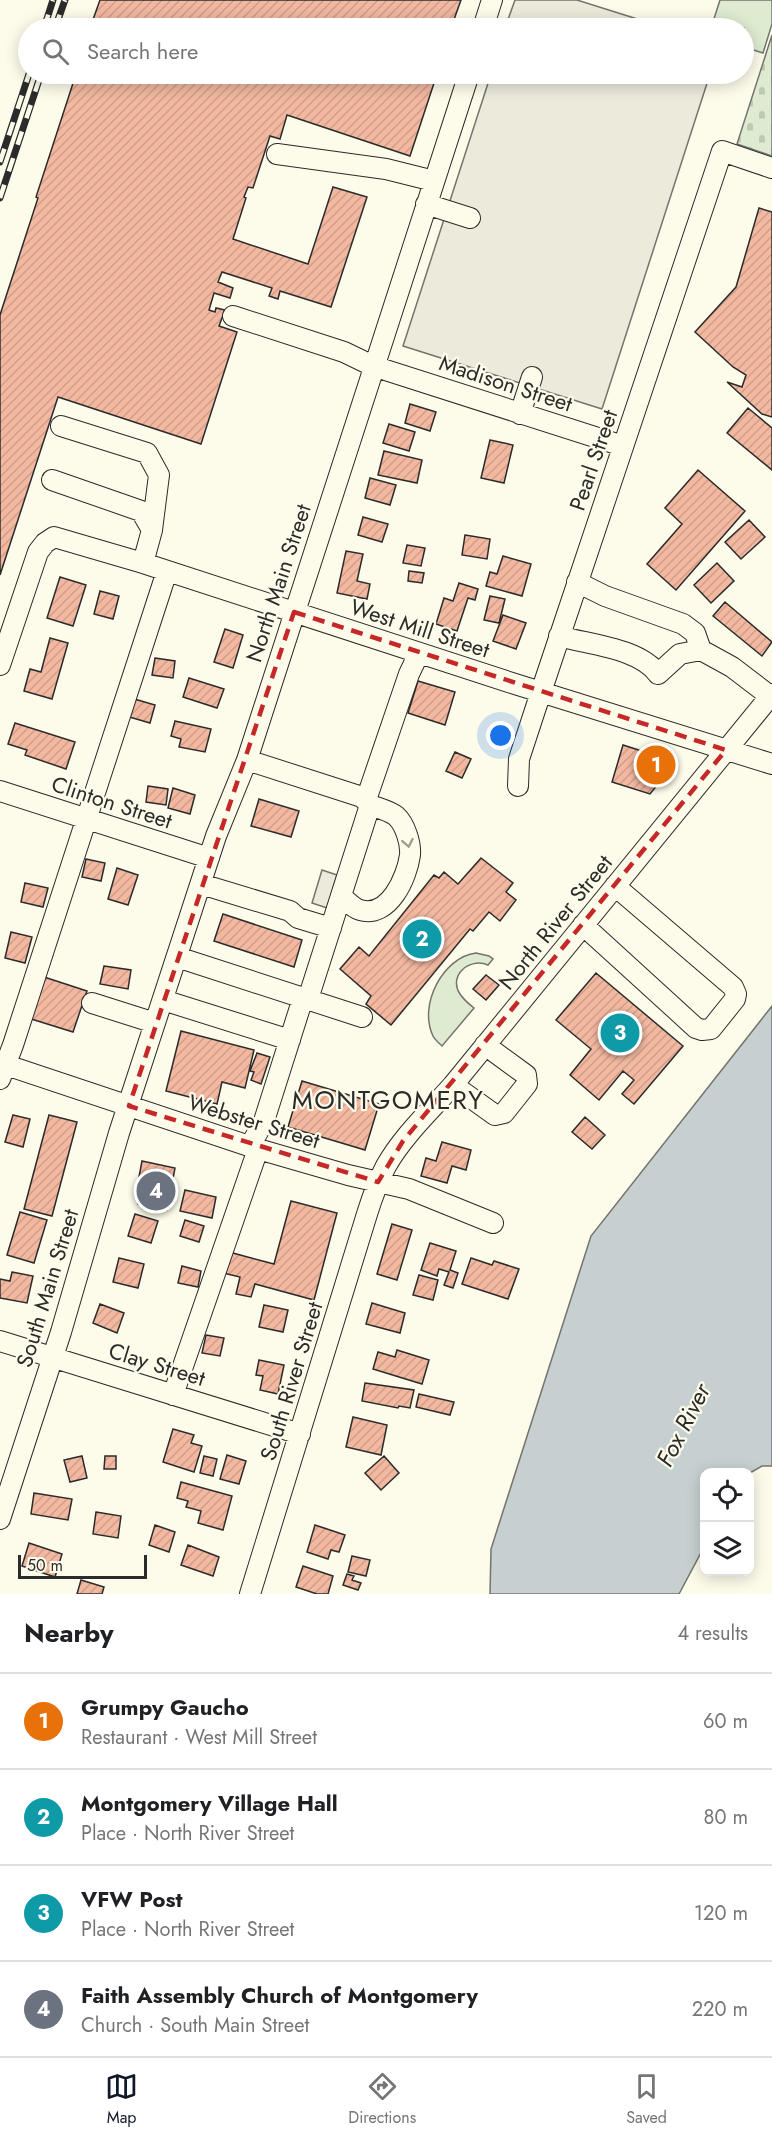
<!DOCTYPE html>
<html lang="en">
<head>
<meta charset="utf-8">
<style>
  body { margin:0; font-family:Jost,sans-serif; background:#f6f6f6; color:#202124 }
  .controls { position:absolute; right:18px; bottom:18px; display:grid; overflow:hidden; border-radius:12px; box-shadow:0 3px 15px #0003 }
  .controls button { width:54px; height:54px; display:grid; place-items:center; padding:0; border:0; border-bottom:2px solid #e0e0e0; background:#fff; color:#202124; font:30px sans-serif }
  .scale { position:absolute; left:18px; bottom:15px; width:129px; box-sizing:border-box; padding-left:6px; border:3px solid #2b2b2b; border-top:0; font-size:16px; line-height:21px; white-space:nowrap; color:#2b2b2b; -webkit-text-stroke:4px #fdfbea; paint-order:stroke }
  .you { position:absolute; left:501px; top:736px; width:21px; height:21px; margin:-15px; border:4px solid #fff; border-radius:50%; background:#1a73e8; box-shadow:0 0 0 9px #1a73e833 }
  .badge { display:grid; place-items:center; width:39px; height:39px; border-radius:50%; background:#111827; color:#fff; font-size:20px; font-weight:700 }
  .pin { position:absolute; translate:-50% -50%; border:3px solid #fff; box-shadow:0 2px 6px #0006 }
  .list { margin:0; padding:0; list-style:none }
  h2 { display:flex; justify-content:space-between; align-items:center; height:78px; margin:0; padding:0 24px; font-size:26px }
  h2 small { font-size:20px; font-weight:400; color:#757577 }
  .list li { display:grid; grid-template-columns:39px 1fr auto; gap:18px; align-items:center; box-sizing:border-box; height:96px; padding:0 24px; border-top:2px solid #e0e0e0 }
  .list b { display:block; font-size:22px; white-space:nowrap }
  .list p { margin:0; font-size:20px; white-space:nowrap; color:#757577 }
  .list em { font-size:20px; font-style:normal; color:#757577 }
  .icon { flex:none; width:33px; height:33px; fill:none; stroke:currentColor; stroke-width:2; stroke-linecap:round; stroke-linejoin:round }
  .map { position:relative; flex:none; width:772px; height:1594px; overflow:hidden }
  .search { position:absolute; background:#fff; box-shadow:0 3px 15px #0003; left:18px; right:18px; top:18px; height:66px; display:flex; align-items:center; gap:15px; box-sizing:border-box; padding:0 21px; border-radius:33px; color:#757577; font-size:22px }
  .sheet { height:462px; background:#fff }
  nav { display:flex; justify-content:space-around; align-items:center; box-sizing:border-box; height:84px; border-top:2px solid #e0e0e0; background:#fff; font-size:16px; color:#757577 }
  nav a { display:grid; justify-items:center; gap:3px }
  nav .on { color:#111827 }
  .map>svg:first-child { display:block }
  .green { fill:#deebd1; stroke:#74746e; stroke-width:1.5 }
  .cemetery { fill:url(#cemetery-stones); stroke:#74746e; stroke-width:1.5 }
  .parking { fill:#eceadb; stroke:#74746e; stroke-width:1.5 }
  .water { fill:#c7d0d0; stroke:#74746e; stroke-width:1.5 }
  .building { fill:url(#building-hatch); stroke:#2b2b2b; stroke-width:1.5 }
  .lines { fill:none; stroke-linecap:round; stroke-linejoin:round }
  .minor-casing { stroke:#2b2b2b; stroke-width:22 }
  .minor { stroke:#fdfbea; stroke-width:20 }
  .rail-casing { stroke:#2b2b2b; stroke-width:7 }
  .rail { stroke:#fdfbea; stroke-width:4.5; stroke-dasharray:14; stroke-linecap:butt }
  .oneway { stroke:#9e9d94 }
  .marked { fill:none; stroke:#c62828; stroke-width:4.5; stroke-dasharray:12 8; stroke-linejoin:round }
  .labels { text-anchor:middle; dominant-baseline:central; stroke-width:4.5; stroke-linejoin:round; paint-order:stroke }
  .street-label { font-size:22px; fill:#2b2b2b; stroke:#fdfbea }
  .water-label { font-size:24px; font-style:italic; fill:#2b2b2b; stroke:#fdfbea }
  .quarter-label { font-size:26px; letter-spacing:1.5px; fill:#2b2b2b; stroke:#fdfbea }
</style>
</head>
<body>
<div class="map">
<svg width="772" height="1594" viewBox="0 0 772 1594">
  <defs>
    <pattern id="cemetery-stones" width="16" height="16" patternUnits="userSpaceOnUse" patternTransform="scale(1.5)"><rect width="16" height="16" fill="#deebd1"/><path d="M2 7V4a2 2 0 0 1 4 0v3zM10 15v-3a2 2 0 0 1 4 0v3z" fill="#bfcab4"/></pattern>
    <pattern id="building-hatch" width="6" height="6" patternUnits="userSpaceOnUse" patternTransform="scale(1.5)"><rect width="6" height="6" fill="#f2b8a0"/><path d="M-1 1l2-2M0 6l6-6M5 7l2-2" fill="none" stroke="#d09e8a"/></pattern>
  </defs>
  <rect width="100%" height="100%" fill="#fdfbea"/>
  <!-- green -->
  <path class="green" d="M720 0H772V24L763 53 744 47V28H711Z
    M476 953 489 956 493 959 488 965C469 957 448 976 460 994 463 999 469 1004 474 1008L442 1046C439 1043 435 1040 433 1036 418 1005 443 957 476 953Z"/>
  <!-- cemetery -->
  <path class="cemetery" d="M772 35V156L737 144Z"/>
  <!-- parking -->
  <path class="parking" d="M515 0H577L666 28H505Z
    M491 74H710L602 409 403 346Z
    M322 870 337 875 327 908 312 903Z"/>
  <!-- water -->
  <path class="water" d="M772 1006V1466H762L750 1473 704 1472V1547L679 1594H490L491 1549 591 1236Z"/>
  <!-- building -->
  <path class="building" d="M100 0H461L451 28H90Z
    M76 74H437L410 156 287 115 280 139 270 136 253 188 248 187 244 197 246 198 233 239 308 264 333 187 367 197 331 307 280 291 278 299 269 296 272 288 222 272 218 282 233 288 230 298 214 293 209 310 215 312 216 308 225 310 219 326 237 332 201 444 58 397 0 575V315L38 198 36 197Z
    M759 208 772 212V417L762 414 727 382 742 387 746 375 733 367 695 332 736 287Z
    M410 404 436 412 430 431 405 423Z
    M748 408 772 428V470L727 433Z
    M389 424 415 432 409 451 383 443Z
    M490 440 513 445 504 483 481 478Z
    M384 451 422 460 417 483 378 475Z
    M698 470 745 511 676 590 647 564 682 524 665 508Z
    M370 478 396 485 390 505 365 498Z
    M363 517 388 524 382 542 358 535Z
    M749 520 765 537 741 559 725 542Z
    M465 535 490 539 487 559 462 555Z
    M407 545 425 548 421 566 403 563Z
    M346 551 363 554 357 581 370 584 367 599 337 593Z
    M503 556 531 564 522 596 486 586 490 572 497 574Z
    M717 563 734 581 711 603 694 585Z
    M409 571 424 573 422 583 408 581Z
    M60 577 86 585 73 626 47 618Z
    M459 583 478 589 475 600 468 598 457 631 436 624 444 598 453 601Z
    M100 591 119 596 113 619 94 614Z
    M490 596 505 599 499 623 484 620Z
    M725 602 772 642 762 656 713 616Z
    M503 615 526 623 516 649 493 641Z
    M225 629 243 635 233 668 214 662Z
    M50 638 68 643 52 699 24 691 30 669 41 672Z
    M155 658 175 661 173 678 152 675Z
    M189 678 224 689 217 708 183 697Z
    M418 681 455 692 445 725 408 713Z
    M131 698 155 705 150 723 126 716Z
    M175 721 211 729 205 752 179 747 181 739 171 736Z
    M15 723 75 742 66 769 25 755 27 750 8 744Z
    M623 745 676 762 650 794 612 782Z
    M455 752 471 759 462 778 446 771Z
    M148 786 168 789 166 805 146 802Z
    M173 788 195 795 190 814 168 808Z
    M259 799 299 811 291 837 251 826Z
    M481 858 513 883 506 892 516 900 500 921 489 912 473 931 470 929 391 1025 366 1004 371 996 340 969 359 947 369 956 434 875 439 878 444 872 458 884Z
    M86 859 105 863 101 881 82 877Z
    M117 868 138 875 128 905 108 899Z
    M25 883 48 888 43 907 21 902Z
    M223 914 302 940 294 967 214 941Z
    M11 932 32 937 25 963 5 958Z
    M104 966 131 970 128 989 100 984Z
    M596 973 683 1046 634 1104 622 1094 634 1080 623 1071 599 1100 570 1075 591 1049 556 1020Z
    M486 975 499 985 486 1000 473 989Z
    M41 976 87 991 73 1032 28 1018Z
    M181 1031 254 1050 245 1088 222 1082 217 1104 166 1091Z
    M257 1053 270 1057 261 1084 251 1080 254 1072 250 1071Z
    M302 1081 379 1104 365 1150 288 1127Z
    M13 1115 30 1119 23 1147 5 1142Z
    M49 1115 77 1122 52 1216 24 1209Z
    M585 1117 605 1135 592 1149 572 1132Z
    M442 1142 471 1150 466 1170 452 1166 447 1183 421 1176 426 1158 436 1161Z
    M142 1161 175 1168 167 1210 138 1204 144 1178 139 1177Z
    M185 1190 216 1197 212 1218 180 1211Z
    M291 1201 337 1213 314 1300 255 1284 251 1297 236 1294 240 1277 223 1273 229 1252 274 1264Z
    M20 1212 47 1220 34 1263 7 1255Z
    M135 1214 158 1221 151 1243 128 1236Z
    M185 1220 204 1226 199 1242 180 1236Z
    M392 1224 412 1230 397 1280 377 1274Z
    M430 1243 456 1251 450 1270 458 1273 453 1288 444 1285 449 1272 439 1269 437 1276 421 1270Z
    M119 1258 144 1264 138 1288 113 1282Z
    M471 1258 492 1265 494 1261 519 1269 508 1299 462 1284Z
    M182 1266 201 1271 198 1287 178 1283Z
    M12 1272 33 1276 27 1303 0 1298V1279L10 1281Z
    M419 1275 438 1280 433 1300 413 1295Z
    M372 1303 405 1313 400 1333 366 1324Z
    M100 1304 124 1313 117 1333 93 1323Z
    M264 1305 288 1310 283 1332 259 1327Z
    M206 1335 224 1338 220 1356 202 1353Z
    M397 1350 429 1360 422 1384 373 1369 378 1352 395 1357Z
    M259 1360 284 1365 278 1394 260 1390 263 1376 256 1375Z
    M365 1383 414 1390 410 1408 399 1406 398 1408 362 1401Z
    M419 1394 454 1402 450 1415 416 1407Z
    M353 1417 387 1425 381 1455 346 1447Z
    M173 1429 194 1435 191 1443 202 1446 194 1472 163 1462Z
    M227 1455 246 1461 239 1484 220 1479Z
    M82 1456 87 1478 70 1482 64 1460Z
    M105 1456H116V1469H104Z
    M204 1456 217 1459 213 1476 200 1473Z
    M384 1456 399 1473 381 1490 365 1473Z
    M181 1482 232 1496 223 1530 198 1523 201 1511 186 1507 188 1501 177 1498Z
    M34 1493 72 1499 68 1520 31 1514Z
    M96 1512 121 1516 118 1538 93 1534Z
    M155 1525 175 1532 169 1552 149 1545Z
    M315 1525 345 1535 339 1552 331 1550 328 1559 307 1552Z
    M29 1543 62 1554 55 1577 22 1566Z
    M188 1545 219 1557 213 1576 181 1565Z
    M352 1556 370 1560 366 1576 348 1572Z
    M303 1566 333 1576 328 1594H317L296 1587Z
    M347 1574 354 1576 352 1580 361 1583 358 1590 343 1585Z
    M81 1580 104 1587 102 1594H77Z"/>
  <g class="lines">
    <defs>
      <path id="minor" d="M483 28 492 0
        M277 154 386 169 434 181
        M426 204 470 218
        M233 316 344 352 373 366 623 446
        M520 414 532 377
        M61 426 147 453 159 475 152 530
        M52 480 141 511 152 530 143 563
        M577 582 605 596 683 624 695 633 701 650
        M559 636C590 645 639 648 658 674L680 654 701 650 732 667 770 696
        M0 665 38 552 45 543 54 537 143 563 515 684 772 764
        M247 760 362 797 370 805 308 999
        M518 786 519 759 541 692 722 151 772 168
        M0 791 209 858
        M366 800 409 674 419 653
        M201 884 290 911 298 918 331 928
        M341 896C347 901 353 908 360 910 389 919 407 877 410 855 411 843 405 824 396 816 390 811 378 808 370 805
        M583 925 696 1028 702 1030 711 1029 735 999 736 994 733 987 615 886
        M177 957 362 1017
        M163 1000 290 1040
        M92 1003 155 1023
        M0 1063 258 1149 348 1175 409 1189 493 1223
        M0 1079 13 1045 167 571
        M453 1085 495 1115 504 1113 527 1084 526 1075 485 1045
        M250 1146 264 1121 303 998
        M0 1341 300 1434
        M173 1395 258 1149
        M0 1519 61 1332 119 1133 216 836 247 760 469 74
        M250 1594 367 1214C372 1198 378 1181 386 1166 403 1136 430 1111 453 1085L772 694"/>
    </defs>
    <!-- minor casing -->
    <use href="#minor" class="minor-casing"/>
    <!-- minor -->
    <use href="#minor" class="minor"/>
    <defs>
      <path id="rail" d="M44 28 53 0
        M55 28 65 0
        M0 162 29 74
        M0 198 41 74"/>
    </defs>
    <!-- rail casing -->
    <use href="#rail" class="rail-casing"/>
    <!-- rail -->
    <use href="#rail" class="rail"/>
  </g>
  <!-- one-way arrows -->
  <defs><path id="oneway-chevron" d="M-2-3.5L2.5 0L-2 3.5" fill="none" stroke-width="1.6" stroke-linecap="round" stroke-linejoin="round" transform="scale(1.5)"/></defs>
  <use class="oneway" href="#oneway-chevron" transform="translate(408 843) rotate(79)"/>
  <!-- marked area -->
  <path class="marked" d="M294 612 726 750 403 1141 378 1182 129 1106Z"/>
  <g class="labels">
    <!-- street labels -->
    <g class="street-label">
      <text transform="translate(506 383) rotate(18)">Madison Street</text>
      <text transform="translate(593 460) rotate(-71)">Pearl Street</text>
      <text transform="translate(278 583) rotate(-72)">North Main Street</text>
      <text transform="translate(420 628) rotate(18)">West Mill Street</text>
      <text transform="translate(112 802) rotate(18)">Clinton Street</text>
      <text transform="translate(555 922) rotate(-51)">North River Street</text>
      <text transform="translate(254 1121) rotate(17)">Webster Street</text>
      <text transform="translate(47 1288) rotate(-73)">South Main Street</text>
      <text transform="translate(157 1364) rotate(17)">Clay Street</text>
      <text transform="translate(291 1381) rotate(-73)">South River Street</text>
    </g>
    <!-- water labels -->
    <g class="water-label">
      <text transform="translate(683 1425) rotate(-63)">Fox River</text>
    </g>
    <!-- quarter labels -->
    <g class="quarter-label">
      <text x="388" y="1100">MONTGOMERY</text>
    </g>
  </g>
</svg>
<div class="controls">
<button><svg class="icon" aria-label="locate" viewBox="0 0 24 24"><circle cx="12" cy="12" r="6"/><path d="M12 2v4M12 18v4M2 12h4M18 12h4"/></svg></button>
<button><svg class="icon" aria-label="layers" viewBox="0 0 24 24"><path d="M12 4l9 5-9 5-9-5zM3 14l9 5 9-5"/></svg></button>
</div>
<div class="scale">50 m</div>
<div class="you"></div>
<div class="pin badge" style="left:656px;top:765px;background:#e8710a">1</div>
<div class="pin badge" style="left:422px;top:939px;background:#0f9aa8">2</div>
<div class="pin badge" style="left:620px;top:1033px;background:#0f9aa8">3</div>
<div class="pin badge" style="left:156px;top:1191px;background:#6b7280">4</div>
<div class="search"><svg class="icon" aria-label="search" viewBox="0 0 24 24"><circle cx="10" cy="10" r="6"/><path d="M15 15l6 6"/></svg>Search here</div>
</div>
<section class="sheet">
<h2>Nearby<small>4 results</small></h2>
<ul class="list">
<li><span class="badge" style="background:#e8710a">1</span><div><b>Grumpy Gaucho</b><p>Restaurant · West Mill Street</p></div><em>60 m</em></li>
<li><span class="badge" style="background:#0f9aa8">2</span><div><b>Montgomery Village Hall</b><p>Place · North River Street</p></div><em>80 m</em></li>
<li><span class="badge" style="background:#0f9aa8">3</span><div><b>VFW Post</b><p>Place · North River Street</p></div><em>120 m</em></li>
<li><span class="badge" style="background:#6b7280">4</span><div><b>Faith Assembly Church of Montgomery</b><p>Church · South Main Street</p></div><em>220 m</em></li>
</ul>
</section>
<nav>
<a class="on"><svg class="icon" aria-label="map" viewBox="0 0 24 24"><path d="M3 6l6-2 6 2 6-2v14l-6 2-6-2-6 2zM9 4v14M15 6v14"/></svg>Map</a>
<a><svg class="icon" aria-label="directions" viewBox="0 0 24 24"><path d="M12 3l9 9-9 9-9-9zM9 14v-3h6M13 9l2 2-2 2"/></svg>Directions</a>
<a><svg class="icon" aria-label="saved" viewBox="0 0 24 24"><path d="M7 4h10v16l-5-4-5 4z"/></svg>Saved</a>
</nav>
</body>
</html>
